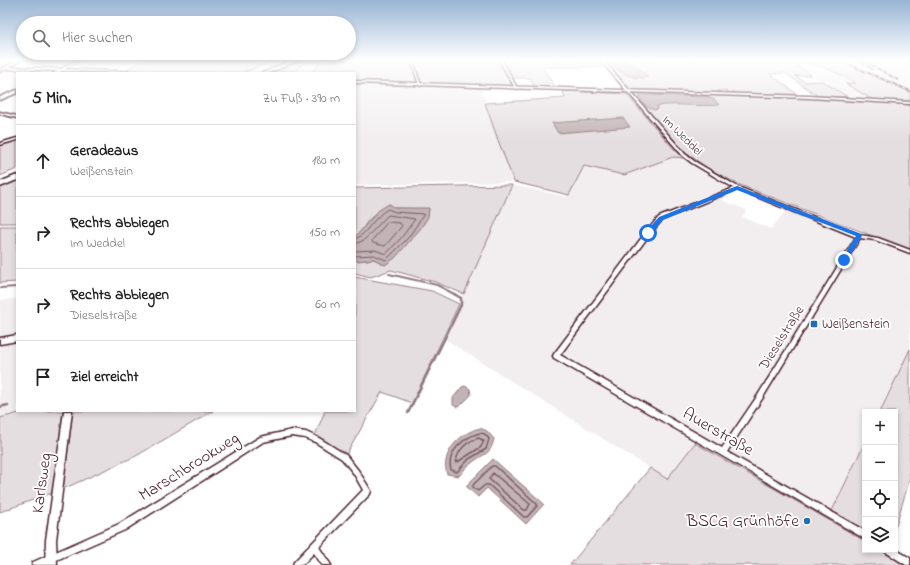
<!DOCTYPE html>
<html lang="de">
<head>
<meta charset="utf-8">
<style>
  body { margin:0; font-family:"Indie Flower",sans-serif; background:#f6f6f6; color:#222 }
  .controls { position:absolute; right:12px; bottom:12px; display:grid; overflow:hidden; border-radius:0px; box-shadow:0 2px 6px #0003 }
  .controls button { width:36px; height:36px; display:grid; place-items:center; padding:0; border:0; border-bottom:1px solid #e0e0e0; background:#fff; color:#222; font:20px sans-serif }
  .stop { position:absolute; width:12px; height:12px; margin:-9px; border:3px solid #1a73e8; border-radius:50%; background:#fff }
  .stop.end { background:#1a73e8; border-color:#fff; box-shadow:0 1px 4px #0008 }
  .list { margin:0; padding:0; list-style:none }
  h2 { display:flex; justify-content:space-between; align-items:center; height:52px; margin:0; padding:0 16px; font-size:17px }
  h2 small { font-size:13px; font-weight:400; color:#767676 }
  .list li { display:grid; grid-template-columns:26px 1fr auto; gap:12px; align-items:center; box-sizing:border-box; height:72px; padding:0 16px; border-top:1px solid #e0e0e0 }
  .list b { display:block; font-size:15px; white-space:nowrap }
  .list p { margin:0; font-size:13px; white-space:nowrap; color:#767676 }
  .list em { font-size:13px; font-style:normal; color:#767676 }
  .icon { flex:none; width:22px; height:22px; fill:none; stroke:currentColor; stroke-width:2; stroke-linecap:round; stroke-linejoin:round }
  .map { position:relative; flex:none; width:910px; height:565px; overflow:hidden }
  .search { position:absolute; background:#fff; box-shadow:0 2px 6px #0003; left:16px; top:16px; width:340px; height:44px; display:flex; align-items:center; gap:10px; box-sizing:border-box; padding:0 14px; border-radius:22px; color:#767676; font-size:15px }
  .panel { position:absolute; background:#fff; box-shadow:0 2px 6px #0003; left:16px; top:72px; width:340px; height:340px; border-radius:0px }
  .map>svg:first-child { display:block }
  .built { fill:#f2eeef }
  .green { fill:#e5dee0; stroke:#987e86 }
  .water { fill:#c1b3b6; stroke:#91787e }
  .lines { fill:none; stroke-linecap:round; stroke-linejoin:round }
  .shore-far1 { stroke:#7a5a63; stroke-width:1 }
  .shore { stroke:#7a5a63; stroke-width:1.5 }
  .stream-far2 { stroke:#91787e; stroke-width:1 }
  .stream-far1 { stroke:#91787e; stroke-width:2 }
  .stream { stroke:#91787e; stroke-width:2.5 }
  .street-casing { stroke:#4a1f2b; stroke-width:3 }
  .secondary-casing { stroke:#4a1f2b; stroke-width:3 }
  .highway-casing { stroke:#4a1f2b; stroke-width:3 }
  .street { fill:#fff; fill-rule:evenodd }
  .secondary { fill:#fff; fill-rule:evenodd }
  .highway { fill:#fff; fill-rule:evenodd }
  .rail-casing { stroke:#4a1f2b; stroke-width:2 }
  .rail { stroke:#fff; stroke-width:1; stroke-dasharray:3.5; stroke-linecap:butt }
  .route { fill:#1a73e8 }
  .poi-dot { fill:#1f6fb2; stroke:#fff; stroke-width:1.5 }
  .labels { text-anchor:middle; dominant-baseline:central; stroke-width:3.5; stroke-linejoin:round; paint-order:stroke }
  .far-street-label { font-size:12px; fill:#4a1f2b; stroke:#fff }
  .poi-label { font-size:14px; fill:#4a1f2b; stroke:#fff; text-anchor:start }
  .street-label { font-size:14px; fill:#4a1f2b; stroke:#fff }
  .near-street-label { font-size:17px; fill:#4a1f2b; stroke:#fff }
  .near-poi-label { font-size:17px; fill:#4a1f2b; stroke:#fff; text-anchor:end }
</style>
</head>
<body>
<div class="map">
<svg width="910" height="565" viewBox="0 0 910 565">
  <rect width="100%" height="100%" fill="#fff"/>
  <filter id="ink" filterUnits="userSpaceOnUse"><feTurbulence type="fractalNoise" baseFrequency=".025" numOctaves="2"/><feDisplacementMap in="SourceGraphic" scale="8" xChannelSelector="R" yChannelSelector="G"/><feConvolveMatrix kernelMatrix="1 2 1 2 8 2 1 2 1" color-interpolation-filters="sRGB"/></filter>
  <g filter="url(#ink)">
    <!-- built -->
    <path class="built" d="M837 60 850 63 859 62 858 60H910V92L885 80Z
      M801 62 839 73 856 83 847 85 868 97H848L792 63Z
      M355 83 481 88 498 140 514 182 355 185Z
      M673 157 684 158 725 185 740 191 721 200 747 210 742 217 771 229 786 210 910 255V349L880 412H865V442L832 511 701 435 667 479 443 338 512 185 567 197 584 166 624 175Z
      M17 299V411H27L0 418V300Z"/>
    <!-- green -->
    <path class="green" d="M141 60H278L243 73 124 72Z
      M303 60H599L606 67H542L556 88 535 87 530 78H509L512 87 355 81V73H311L320 63C306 62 302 62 293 73H286L287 71C282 71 277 73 271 73Z
      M602 60H837L885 80 910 92V101L873 100 846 84 856 83C840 74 811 59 792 63L811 75 795 76 805 82 822 81 848 97 818 96 785 73 770 74 798 95 729 93 726 90 718 91 721 93 628 90Z
      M563 91 626 94 674 149 684 158 673 157 624 175 584 166 569 195 514 182 498 140 485 103 565 98Z
      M635 93 808 98 905 104 910 106V249L904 248 740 185 709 169 686 153 633 95Z
      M17 140V169L0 176V145Z
      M17 180V223H0V188Z
      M512 185 464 294 435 282 391 270 371 277 355 273V259L357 261 374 259 385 265C396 256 405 246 413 235 421 226 428 221 429 209L396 208 389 204 368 220 362 230 355 237V188Z
      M0 226H17V282L0 283Z
      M355 277 432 291 459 304 412 403 382 392 346 455 315 435 325 411H355Z
      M910 349V478L895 528V412H880Z
      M27 411H63L52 493 0 512V418Z
      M73 411H213L136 456 63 489Z
      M865 442V530L832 511Z
      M695 443 865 541V550H880L904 565H570L650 468 667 479Z"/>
    <!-- water -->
    <path class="water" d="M625 61 640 69 648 77C634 80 624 75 613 66L618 62Z
      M639 95 708 97 715 100 719 105C698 107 678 103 657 106L658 109 654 110C647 107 641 103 639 95Z
      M623 118 630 127 558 133 552 123Z
      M389 204 396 208H429L428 217 421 228 395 258 385 265 374 259 357 261 355 259V248L357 245 355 237 379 210Z
      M465 386 470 389 471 395 461 405 457 407 453 405V398L462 387Z
      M480 428 487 431 494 439C490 456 484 453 473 462 467 466 463 471 459 476L447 474C440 453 460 433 480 428Z
      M493 459 544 504 526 524 487 488 478 497 466 486Z"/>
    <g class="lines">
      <!-- shore-far1 -->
      <path class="shore-far1" d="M388 222 400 223 402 226 385 246 373 243 372 241Z
        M355 239C366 236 374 216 388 209L395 212 424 214 408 238 386 260 374 255 355 256
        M355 244 364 240 388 215 415 219 402 237 386 254 375 250 355 251"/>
      <!-- shore -->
      <path class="shore" d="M480 433 485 434 489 439 486 449 469 459 457 472 451 470C446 452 464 437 480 433Z
        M479 438 484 441 481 447 456 463C457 450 467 441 479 438Z
        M492 466H495L537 504V506L527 517H524L489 485H485L478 491 473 487V485Z
        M493 473 530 504 527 510H524L489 479Z"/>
      <!-- stream-far2 -->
      <path class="stream-far2" d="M244 71 275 60"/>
      <!-- stream-far1 -->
      <path class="stream-far1" d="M389 274 437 285 456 295
        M0 288 17 287"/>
      <!-- stream -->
      <path class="stream" d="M0 407 8 405
        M408 413 461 305V298L454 294"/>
      <defs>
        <path id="street" d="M17 60H21L9 67 61 69 76 60H80L61 71 6 69 0 72V70Z
          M411 60H413L421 86 419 85Z
          M499 60H502L517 88V89L515 88Z
          M600 60H603L685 154 694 161 738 187 860 235 878 238 910 250V253L875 240 860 238 762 399 727 452 865 531V539L554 358 553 356 554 354 646 232 659 217 734 188 692 163 683 156ZM737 189 856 237 758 395 722 448 560 355 650 234 663 219Z
          M0 112 17 116V118L0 114Z
          M17 138V140L0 145V143Z
          M292 430 306 432 319 438 346 455 358 470 371 491 370 494 319 547 331 565H322L314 553 302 565H293L294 562 363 490 354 474 342 459 315 442 305 438 292 436 263 442 125 530 45 565H32L33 562 119 524 260 437Z
          M895 549 910 558V565H906L887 553 886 550H895Z"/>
        <path id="secondary" d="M61 69 139 72 141 73 62 71 58 73H53Z
          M355 81 809 96 910 102V104L809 98 355 83Z
          M17 90V93L0 100V97Z
          M17 335V341L0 344V338Z
          M64 411H72L56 540 57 565H45L46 540Z"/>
        <path id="highway" d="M292 60H299L268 73H262Z
          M17 175V180L0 187V182Z"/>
      </defs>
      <!-- street casing -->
      <use href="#street" class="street-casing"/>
      <!-- secondary casing -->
      <use href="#secondary" class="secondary-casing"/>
      <!-- highway casing -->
      <use href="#highway" class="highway-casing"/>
      <!-- street -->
      <use href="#street" class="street"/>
      <!-- secondary -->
      <use href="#secondary" class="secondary"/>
      <!-- highway -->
      <use href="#highway" class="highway"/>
      <defs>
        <path id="rail" d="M839 60 910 91
          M859 60 872 69
          M868 63 898 80"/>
      </defs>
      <!-- rail casing -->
      <use href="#rail" class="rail-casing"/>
      <!-- rail -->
      <use href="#rail" class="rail"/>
    </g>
  </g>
  <!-- sky -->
  <linearGradient id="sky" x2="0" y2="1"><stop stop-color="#98b4d4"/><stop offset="0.43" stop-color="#fff"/><stop offset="1" stop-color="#fff" stop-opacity="0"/></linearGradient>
  <rect width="910" height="140" fill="url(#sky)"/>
  <!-- route -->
  <path class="route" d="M737 186 861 234 862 236 846 262H842L841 260 856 236 737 190 663 220 650 234 645 233 659 217Z"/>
  <!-- markers -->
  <g class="poi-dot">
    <rect x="810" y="320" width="8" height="8" rx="2"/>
    <circle cx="807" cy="521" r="4"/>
  </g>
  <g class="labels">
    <!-- far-street labels -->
    <g class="far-street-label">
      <text transform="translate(682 136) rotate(45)">Im Weddel</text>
    </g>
    <!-- poi labels -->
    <g class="poi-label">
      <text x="822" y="324">Weißenstein</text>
    </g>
    <!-- street labels -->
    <g class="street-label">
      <text transform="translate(782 338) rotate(-58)">Dieselstraße</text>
    </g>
    <!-- near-street labels -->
    <g class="near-street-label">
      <text transform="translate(718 432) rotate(30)">Auerstraße</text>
      <text transform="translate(189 467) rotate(-32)">Marschbrookweg</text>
      <text transform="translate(42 483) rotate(-82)">Karlsweg</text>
    </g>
    <!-- near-poi labels -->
    <g class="near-poi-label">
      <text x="799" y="521">BSCG Grünhöfe</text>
    </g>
  </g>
</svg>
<div class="controls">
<button>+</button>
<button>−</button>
<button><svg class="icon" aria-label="locate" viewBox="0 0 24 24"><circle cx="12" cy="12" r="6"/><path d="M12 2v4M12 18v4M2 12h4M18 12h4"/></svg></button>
<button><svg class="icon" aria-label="layers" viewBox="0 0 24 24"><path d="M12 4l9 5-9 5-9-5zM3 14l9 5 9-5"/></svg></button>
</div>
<div class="stop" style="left:648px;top:233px"></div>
<div class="stop end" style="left:844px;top:260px"></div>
<div class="search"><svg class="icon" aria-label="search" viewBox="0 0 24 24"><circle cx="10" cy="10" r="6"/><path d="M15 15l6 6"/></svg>Hier suchen</div>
<section class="panel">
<h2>5 Min.<small>Zu Fuß · 390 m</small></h2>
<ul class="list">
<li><svg class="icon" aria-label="ahead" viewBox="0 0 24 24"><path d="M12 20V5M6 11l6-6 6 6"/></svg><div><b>Geradeaus</b><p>Weißenstein</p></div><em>180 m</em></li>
<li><svg class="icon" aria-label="right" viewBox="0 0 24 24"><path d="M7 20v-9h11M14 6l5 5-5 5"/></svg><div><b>Rechts abbiegen</b><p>Im Weddel</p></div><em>150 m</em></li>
<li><svg class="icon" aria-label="right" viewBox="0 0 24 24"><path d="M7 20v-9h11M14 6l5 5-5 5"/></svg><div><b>Rechts abbiegen</b><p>Dieselstraße</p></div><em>60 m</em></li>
<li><svg class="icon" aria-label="arrive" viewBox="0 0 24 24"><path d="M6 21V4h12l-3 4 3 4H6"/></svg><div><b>Ziel erreicht</b></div></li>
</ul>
</section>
</div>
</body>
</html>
